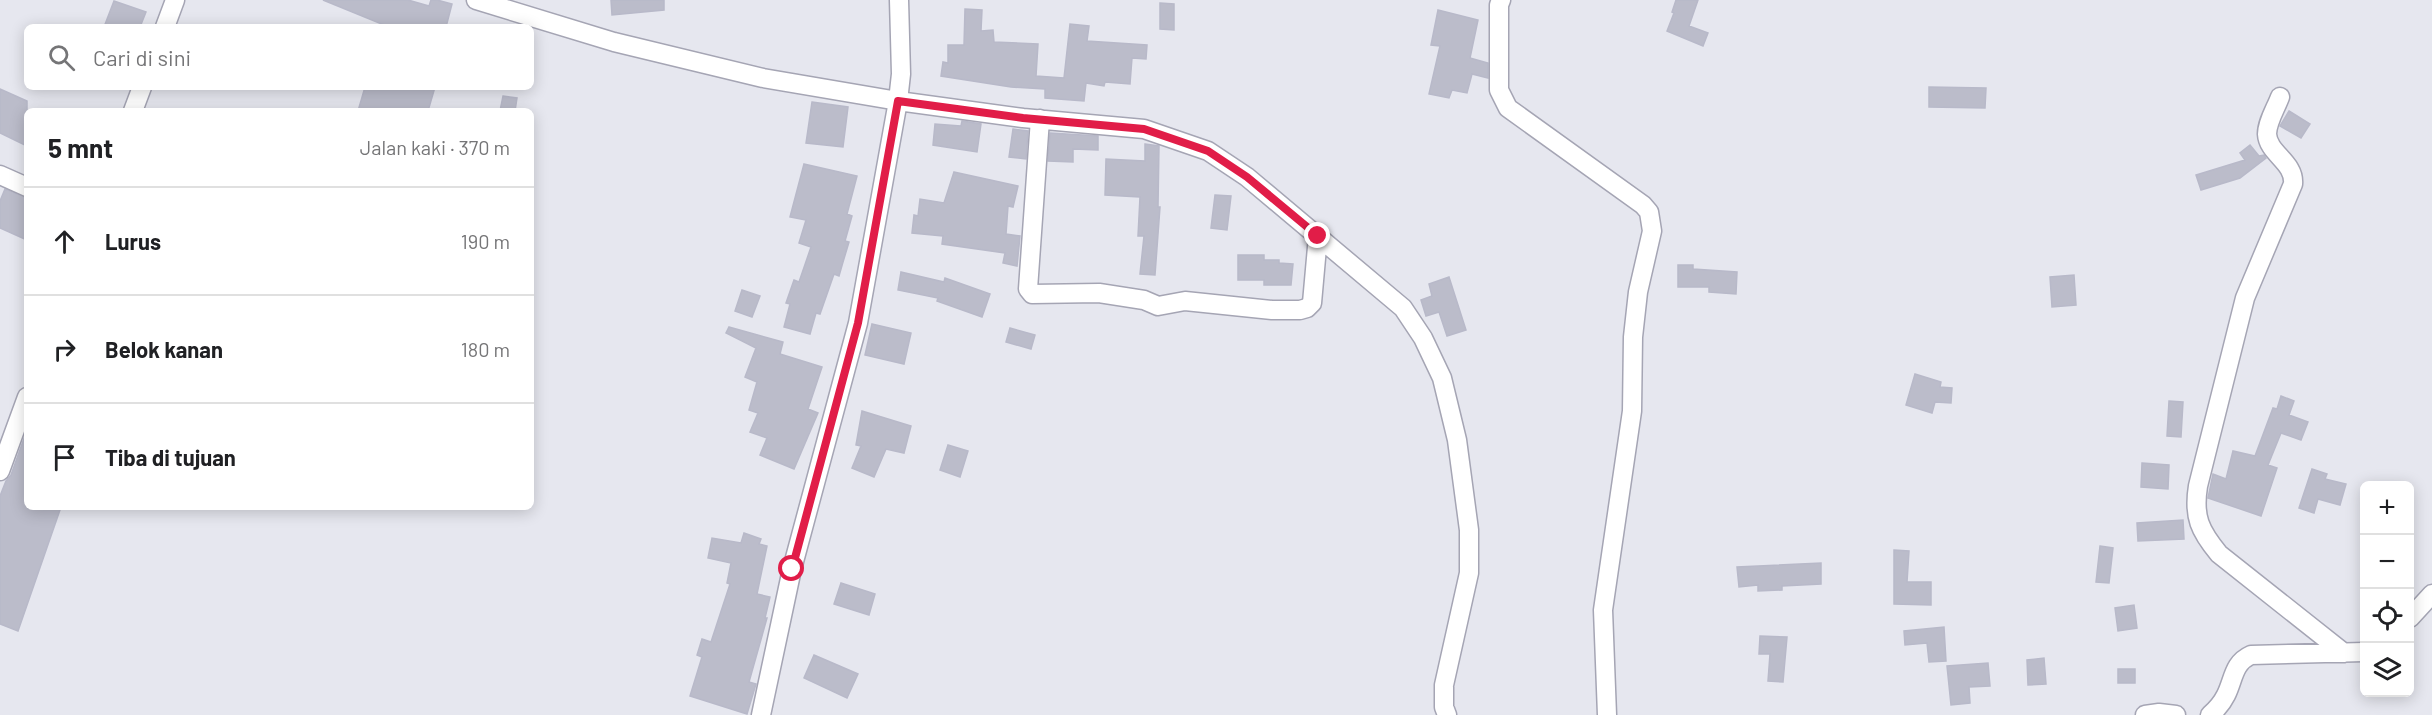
<!DOCTYPE html>
<html lang="id">
<head>
<meta charset="utf-8">
<style>
  body { margin:0; font-family:Barlow,sans-serif; background:#f2f2f2; color:#202124 }
  .controls { position:absolute; right:18px; bottom:18px; display:grid; overflow:hidden; border-radius:9px; box-shadow:0 3px 15px #0003 }
  .controls button { width:54px; height:54px; display:grid; place-items:center; padding:0; border:0; border-bottom:2px solid #e0e0e0; background:#fff; color:#202124; font:30px sans-serif }
  .stop { position:absolute; width:18px; height:18px; margin:-14px; border:4px solid #e11d48; border-radius:50%; background:#fff }
  .stop.end { background:#e11d48; border-color:#fff; box-shadow:0 2px 6px #0008 }
  .list { margin:0; padding:0; list-style:none }
  h2 { display:flex; justify-content:space-between; align-items:center; height:78px; margin:0; padding:0 24px; font-size:26px }
  h2 small { font-size:20px; font-weight:400; color:#757577 }
  .list li { display:grid; grid-template-columns:39px 1fr auto; gap:18px; align-items:center; box-sizing:border-box; height:108px; padding:0 24px; border-top:2px solid #e0e0e0 }
  .list b { display:block; font-size:22px; white-space:nowrap }
  .list em { font-size:20px; font-style:normal; color:#757577 }
  .icon { flex:none; width:33px; height:33px; fill:none; stroke:currentColor; stroke-width:2; stroke-linecap:round; stroke-linejoin:round }
  .map { position:relative; flex:none; width:2432px; height:715px; overflow:hidden }
  .search { position:absolute; background:#fff; box-shadow:0 3px 15px #0003; left:24px; top:24px; width:510px; height:66px; display:flex; align-items:center; gap:15px; box-sizing:border-box; padding:0 21px; border-radius:9px; color:#757577; font-size:22px }
  .panel { position:absolute; background:#fff; box-shadow:0 3px 15px #0003; left:24px; top:108px; width:510px; height:402px; border-radius:9px }
  .map>svg:first-child { display:block }
  .building { fill:#bbbcca; stroke:#b8b9c9; stroke-width:1.5 }
  .lines { fill:none; stroke-linecap:round; stroke-linejoin:round }
  .street-casing { stroke:#a5a5b4; stroke-width:21 }
  .street { stroke:#fff; stroke-width:18 }
  .route { stroke:#e11d48; stroke-width:8 }
</style>
</head>
<body>
<div class="map">
<svg width="2432" height="715" viewBox="0 0 2432 715">
  <rect width="100%" height="100%" fill="#e6e7ef"/>
  <!-- building -->
  <path class="building" d="M323 0H408L429 6 431 0H437L452 4 446 27H389Z
    M611 0H664V10L612 15Z
    M1676 0H1698L1689 26 1708 33 1703 46 1667 31 1674 13 1672 12Z
    M114 1 146 12 140 27H104Z
    M1160 3 1174 4V30L1160 29Z
    M965 9 982 10 981 31 993 30 994 42 1038 44 1036 76 1064 78 1070 24 1089 26 1087 41 1147 45 1146 59 1132 58 1130 84 1105 82 1104 86 1086 83 1084 101 1045 98V89L1011 87 941 76 943 62 948 63V45H964Z
    M1438 10 1478 20 1470 58 1488 63V78L1472 74 1467 93 1452 90 1449 98 1429 94 1440 46 1431 45Z
    M365 87H435L428 111H358Z
    M1929 87 1986 88 1985 108 1929 107Z
    M0 89 27 101V146L0 133Z
    M503 96 517 98 515 111H500Z
    M812 102 848 107 843 147 806 143Z
    M2289 111 2310 124 2301 138 2280 126Z
    M962 121 981 124 977 152 933 145 935 124 961 126Z
    M1013 129 1028 131 1026 159 1009 157Z
    M1050 133 1098 136V150L1073 149V162L1048 161Z
    M1145 144 1159 146 1158 207H1160L1155 275 1140 274 1144 236H1138L1140 197 1105 195 1106 159 1145 161Z
    M2250 145 2259 156 2264 155 2266 158 2240 178 2201 190 2196 175 2245 160 2240 153Z
    M804 164 857 176 847 214 852 216 845 241 849 242 843 262 839 276 834 274 820 314 816 313 810 334 784 327 790 304 786 303 794 280 799 282 811 247 799 243 806 220 790 217Z
    M954 172 1018 186 1013 207 1008 206 1006 234 1020 236 1017 266 1003 263 1005 253 942 244 943 236 912 233 914 215 918 216 920 199 944 203Z
    M5 189 27 198V240L0 228V201Z
    M1215 195 1231 196 1227 230 1211 228Z
    M1238 255H1264V260H1279V263L1293 264 1291 285H1264V280H1238Z
    M1678 265H1693V269L1737 272 1736 294 1709 292V287H1678Z
    M901 272 944 282 945 278 990 294 982 317 937 301 938 298 898 290Z
    M2074 275 2076 305 2052 307 2050 277Z
    M1449 277 1466 330 1447 336 1439 312 1426 316 1421 300 1432 296 1429 284Z
    M742 290 760 296 752 317 735 311Z
    M872 324 911 333 904 364 865 355Z
    M729 327 783 342 780 354 822 367 808 409 818 413 794 469 760 455 767 438 750 432 758 413 749 410 757 382 745 377 756 348 726 333Z
    M1010 328 1035 335 1031 349 1006 342Z
    M1915 374 1941 382 1940 387 1952 388 1951 403 1935 402 1932 413 1906 405Z
    M2281 396 2294 401 2289 415 2308 422 2301 440 2281 433 2268 465 2277 468 2261 516 2208 498 2213 474 2226 479 2233 451 2255 456 2273 408 2277 409Z
    M2169 401 2183 402 2181 437 2167 436Z
    M862 411 911 426 904 453 886 449 874 477 852 468 861 446 856 445Z
    M27 430V507H61L18 631 0 624V496L6 481 11 475Z
    M948 445 968 451 960 477 940 470Z
    M2142 463 2169 465 2168 489 2141 487Z
    M2312 469 2327 474 2325 479 2346 484 2340 505 2318 499 2314 513 2299 508Z
    M2183 520 2184 539 2138 541 2137 523Z
    M744 533 761 539 759 544 767 546 757 594 770 597 765 618H767L749 682 756 684 747 714 690 696 702 657 697 655 702 639 711 642 730 584 727 583 731 563 708 558 712 538 741 543Z
    M2100 546 2113 548 2109 583 2096 582Z
    M1894 550 1909 551 1907 582H1931V605L1894 604Z
    M1821 563V584L1782 586V590L1758 591V585L1739 587 1737 567Z
    M841 583 875 594 869 615 834 604Z
    M2134 605 2137 628 2118 631 2115 608Z
    M1944 627 1946 661 1929 662 1927 643 1905 645 1904 631Z
    M1760 636 1787 637 1783 682 1768 681 1770 654H1759Z
    M814 655 858 674 847 698 804 678Z
    M2044 658 2046 684 2028 685 2027 660Z
    M1988 663 1990 686 1969 687 1970 703 1951 705 1947 666Z
    M2118 669H2135V683H2118Z"/>
  <g class="lines">
    <defs>
      <path id="street" d="M476 0 614 42 763 78 898 101 1023 118 1144 129 1208 151 1247 177 1403 308 1423 338 1442 378 1457 440 1469 530V573L1444 685V707L1447 715
        M1501 0 1499 5V90L1508 108 1643 205 1649 212 1652 231 1638 292 1633 337 1632 411 1603 610 1607 715
        M165 27 175 0
        M2280 97C2276 108 2267 122 2267 134 2268 154 2295 162 2293 184L2245 298 2198 486C2193 517 2200 531 2219 554L2344 653
        M133 111 142 87
        M1040 119 1028 289 1032 294 1099 293 1144 300 1158 306 1185 301 1272 310H1300L1307 308 1312 303 1318 236
        M0 175 27 187
        M0 471 27 397
        M2410 618 2432 594
        M761 715 792 569 858 323 898 101 901 74 899 0
        M2145 715 2159 713 2176 715
        M2210 715C2217 709 2222 703 2226 695 2234 679 2233 663 2251 655L2364 652"/>
    </defs>
    <!-- street casing -->
    <use href="#street" class="street-casing"/>
    <!-- street -->
    <use href="#street" class="street"/>
  </g>
  <g class="lines">
    <!-- route -->
    <path class="route" d="M792 569 858 323 898 101 1023 118 1144 129 1208 151 1247 177 1318 236"/>
  </g>
</svg>
<div class="controls">
<button>+</button>
<button>−</button>
<button><svg class="icon" aria-label="locate" viewBox="0 0 24 24"><circle cx="12" cy="12" r="6"/><path d="M12 2v4M12 18v4M2 12h4M18 12h4"/></svg></button>
<button><svg class="icon" aria-label="layers" viewBox="0 0 24 24"><path d="M12 4l9 5-9 5-9-5zM3 14l9 5 9-5"/></svg></button>
</div>
<div class="stop" style="left:792px;top:569px"></div>
<div class="stop end" style="left:1318px;top:236px"></div>
<div class="search"><svg class="icon" aria-label="search" viewBox="0 0 24 24"><circle cx="10" cy="10" r="6"/><path d="M15 15l6 6"/></svg>Cari di sini</div>
<section class="panel">
<h2>5 mnt<small>Jalan kaki · 370 m</small></h2>
<ul class="list">
<li><svg class="icon" aria-label="ahead" viewBox="0 0 24 24"><path d="M12 20V5M6 11l6-6 6 6"/></svg><div><b>Lurus</b></div><em>190 m</em></li>
<li><svg class="icon" aria-label="right" viewBox="0 0 24 24"><path d="M7 20v-9h11M14 6l5 5-5 5"/></svg><div><b>Belok kanan</b></div><em>180 m</em></li>
<li><svg class="icon" aria-label="arrive" viewBox="0 0 24 24"><path d="M6 21V4h12l-3 4 3 4H6"/></svg><div><b>Tiba di tujuan</b></div></li>
</ul>
</section>
</div>
</body>
</html>
